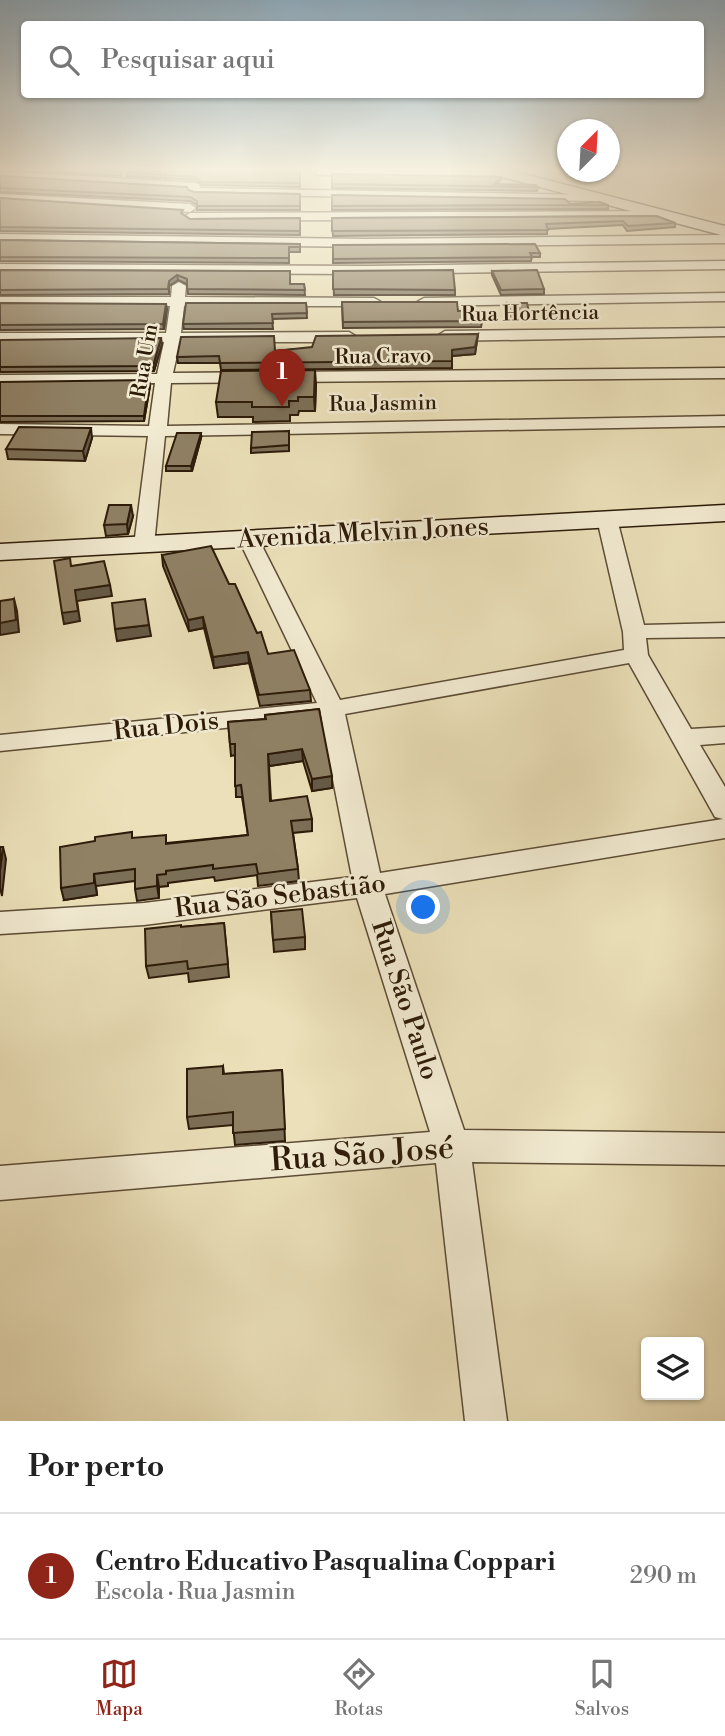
<!DOCTYPE html>
<html lang="pt">
<head>
<meta charset="utf-8">
<style>
  body { margin:0; font-family:"Libre Bodoni",serif; background:#f2f2f2; color:#222 }
  .controls { position:absolute; right:21px; bottom:21px; display:grid; overflow:hidden; border-radius:7px; box-shadow:0 2px 5px #0004 }
  .controls button { width:63px; height:63px; display:grid; place-items:center; padding:0; border:0; border-bottom:2px solid #e0e0e0; background:#fff; color:#222; font:35px sans-serif }
  .compass { position:absolute; left:557px; top:119px; width:63px; height:63px; border-radius:50%; background:#fff; box-shadow:0 2px 5px #0004; rotate:24deg }
  .you { position:absolute; left:424px; top:908px; width:24px; height:24px; margin:-18px; border:5px solid #fff; border-radius:50%; background:#1a73e8; box-shadow:0 0 0 10px #1a73e833 }
  .badge { display:grid; place-items:center; width:46px; height:46px; border-radius:50%; background:#8f2418; color:#fff; font-size:23px; font-weight:700 }
  .pin { position:absolute; translate:-50% -58px; filter:drop-shadow(0 2px 4px #0008) }
  .pin::after { content:''; position:absolute; top:37px; width:24px; height:21px; background:inherit; clip-path:polygon(0 0,100% 0,50% 100%) }
  .list { margin:0; padding:0; list-style:none }
  h2 { display:flex; justify-content:space-between; align-items:center; height:91px; margin:0; padding:0 28px; font-size:30px }
  h2 small { font-size:23px; font-weight:400; color:#767676 }
  .list li { display:grid; grid-template-columns:46px 1fr auto; gap:21px; align-items:center; box-sizing:border-box; height:126px; padding:0 28px; border-top:2px solid #e0e0e0 }
  .list b { display:block; font-size:26px; white-space:nowrap }
  .list p { margin:0; font-size:23px; white-space:nowrap; color:#767676 }
  .list em { font-size:23px; font-style:normal; color:#767676 }
  .icon { flex:none; width:38px; height:38px; fill:none; stroke:currentColor; stroke-width:2; stroke-linecap:round; stroke-linejoin:round }
  .map { position:relative; flex:none; width:725px; height:1421px; overflow:hidden }
  .search { position:absolute; background:#fff; box-shadow:0 2px 5px #0004; left:21px; right:21px; top:21px; height:77px; display:flex; align-items:center; gap:18px; box-sizing:border-box; padding:0 24px; border-radius:7px; color:#767676; font-size:26px }
  .sheet { height:217px; background:#fff }
  nav { display:flex; justify-content:space-around; align-items:center; box-sizing:border-box; height:98px; border-top:2px solid #e0e0e0; background:#fff; font-size:19px; color:#767676 }
  nav a { display:grid; justify-items:center; gap:4px }
  nav .on { color:#8f2418 }
  .map>svg:first-child { display:block }
  .lines { fill:none; stroke-linecap:round; stroke-linejoin:round }
  .street-casing { stroke:#5c4c35; stroke-width:3 }
  .secondary-casing { stroke:#2d1b09; stroke-width:3 }
  .street { fill:#f2ebd2; fill-rule:evenodd }
  .secondary { fill:#f2ebd2; fill-rule:evenodd }
  .wall { fill:#7c6f57; stroke:#2d1b09; stroke-width:2 }
  .shaded-wall { fill:#655a47; stroke:#2d1b09; stroke-width:2 }
  .building { fill:#908165; stroke:#2d1b09; stroke-width:2 }
  .labels { text-anchor:middle; dominant-baseline:central; stroke-width:5; stroke-linejoin:round; paint-order:stroke }
  .far-street-label { font-size:21px; fill:#2d1b09; stroke:#f2ebd2 }
  .street-label { font-size:26px; fill:#2d1b09; stroke:#f2ebd2 }
  .near-street-label { font-size:32px; fill:#2d1b09; stroke:#f2ebd2 }
</style>
</head>
<body>
<div class="map">
<svg width="725" height="1421" viewBox="0 0 725 1421">
  <rect width="100%" height="100%" fill="#ebe0b9"/>
  <filter id="stains"><feTurbulence type="fractalNoise" baseFrequency=".00286" numOctaves="4"/><feColorMatrix values="0 0 0 0 .2 0 0 0 0 .09 0 0 0 0 .02 0 0 0 .5 -.17"/></filter>
  <radialGradient id="worn" r=".72"><stop offset=".6" stop-color="#630" stop-opacity="0"/><stop offset="1" stop-color="#630" stop-opacity=".3"/></radialGradient>
  <g class="lines">
    <defs>
      <path id="street" d="M0 171 195 183 199 184 200 188 597 195 603 198 597 201 194 194 190 193V189L0 177Z
        M315 171 511 172 517 175 511 178 319 175 315 174Z
        M0 194 190 204 196 208 190 212 0 200Z
        M663 211 669 215 667 218 190 221 184 217 190 213Z
        M0 234 366 239 725 235V243L366 247 0 242Z
        M725 261V269L369 274 0 272V264L369 266Z
        M179 282 186 286 185 297 374 298 381 302 374 306H184L181 333 349 332 357 337 349 342H180L173 373 725 368V378L171 383 167 426 725 416V426L165 436 154 545 151 549H137L134 545 148 436 0 434V424L149 426 155 383 0 385V375L157 374 164 342 0 343V333H166L170 306 0 305V297H171L172 286Z
        M725 293V301L424 306 417 302 424 298Z
        M725 328V336L445 341 437 336 445 331Z
        M607 513 617 519 644 625 725 623V637L646 638 648 655 691 729 725 727V743L700 745 725 787V838L385 894 464 1130 725 1133V1165L472 1162 507 1421H465L436 1163 0 1200V1166L430 1132 357 898 144 925 0 934V912L144 903 352 877 321 718 0 751V735L317 703 239 540 242 536H256L259 540 340 700 624 650 623 632 597 519ZM629 663 715 817 723 819 380 873 345 714Z"/>
      <path id="secondary" d="M489 171H512L725 226V236L491 174Z
        M725 505V521L0 560V544Z"/>
    </defs>
    <!-- street casing -->
    <use href="#street" class="street-casing"/>
    <!-- secondary casing -->
    <use href="#secondary" class="secondary-casing"/>
    <!-- street -->
    <use href="#street" class="street"/>
    <!-- secondary -->
    <use href="#secondary" class="secondary"/>
  </g>
  <!-- wall -->
  <path class="wall" d="M35 171H122L121 176Z
    M300 171V187L202 185 195 180 127 176V172Z
    M332 174 501 177V180L497 184 538 187 537 191 332 188Z
    M0 176 188 190 194 192 300 194V210H197V205L190 201 0 192Z
    M332 195 570 204 608 205V209L332 210Z
    M0 198 183 215 190 219 300 218V235L0 231Z
    M656 216 675 223V227L627 231 623 225 547 229V234L333 236 332 218Z
    M0 240 300 244V252H289V263L0 261Z
    M333 245 540 253V257H532L531 261 333 263Z
    M0 270 290 271V284H304L305 295 188 294 187 284 178 280 169 286V294L0 295Z
    M333 271 455 290V295H334Z
    M492 271 544 289V294L501 295 492 275Z
    M342 302 458 311 483 310V317L481 327 343 328Z
    M0 303 167 309 164 329 0 330Z
    M306 303 307 318 272 319 273 329H184L183 324Z
    M507 303 529 312 528 317H511L507 308Z
    M478 334 475 354 452 356V368L221 370 220 363H178L177 357 275 351Z
    M0 340 162 344 154 371 0 372Z
    M0 382 150 386 144 421 0 422Z
    M316 384 315 411H299L298 415H290V421L253 422V417H218L216 402Z
    M289 431V451L251 453V448Z
    M92 438 85 461 8 459 6 449Z
    M201 438 192 471H166V466Z
    M133 516 128 534 106 536 104 525Z
    M162 555 229 584 268 654 310 690 311 701 260 706 249 663 214 668 204 628 189 631 163 566Z
    M319 709 332 788 312 791 303 761 269 766 271 801 312 819V831L293 833 298 869 299 881 258 886 257 875 215 881 214 877 168 883V886L159 887V898L137 901 135 889V881L96 886 97 895 64 900 95 841 133 838 167 843 248 835 242 797H236L235 755 231 756 228 722 265 719V715Z
    M271 912 305 937V949L274 952Z
    M224 923 229 977 189 982 188 973 149 978 146 966 181 927Z
    M223 1066 224 1074 282 1070 285 1141 235 1145 233 1125 189 1129 187 1117Z"/>
  <!-- shaded-wall -->
  <path class="shaded-wall" d="M177 275 178 280 169 286V294V281Z
    M166 304 167 309 164 329 163 324Z
    M478 334 475 354 452 356V350Z
    M161 338 162 344 154 371 153 366Z
    M315 370 316 384 315 411 314 397Z
    M149 380 150 386 144 421V416Z
    M91 428 92 438 85 461 83 451Z
    M201 433V438L192 471 191 466Z
    M131 505 133 516 128 534 127 524Z
    M110 585 112 596 77 601 80 621 64 624 62 613 75 590Z
    M14 599 17 611 19 632 0 635V623Z
    M203 617 204 628 189 631 188 620Z
    M149 625 151 636 117 641 115 629Z
    M248 652 249 663 214 668 213 657Z
    M302 749 303 761 269 766 268 754Z
    M332 776V788L312 791V779Z
    M3 847 6 859 2 896 0 888V870Z
    M94 874 97 895 64 900 61 888Z
    M157 875 159 887V898L157 886Z"/>
  <!-- building -->
  <path class="building" d="M128 171H300V183L202 182 195 177 127 172Z
    M332 174 501 177 494 184 536 185 538 187 332 184Z
    M0 176 187 187 188 190 194 192 300 194V206H197V201L190 197 0 188Z
    M332 195 565 199 570 204 600 202 608 205 332 206Z
    M0 198 183 210 181 213 190 219 300 218V231L0 227Z
    M656 216 675 223 628 226 623 221 546 224 548 230 332 231V218Z
    M0 240 300 244V247H289V258L0 257Z
    M535 244 540 253H530L532 257 333 259V245Z
    M0 270 290 271V284H304L305 290 187 289V279L177 275 169 281 168 289 0 290Z
    M453 270 455 290 333 289V271Z
    M537 270 544 289 501 290 492 271Z
    M342 302H457L458 311 483 310 481 321 343 322Z
    M0 303 166 304 163 324 0 325Z
    M186 303H306L307 313 272 314 273 323 183 324Z
    M507 303H527L529 312H511Z
    M478 334 475 347 452 350V361L220 363 219 356 177 357 181 337 274 336 275 351 312 347 316 336Z
    M161 338 153 366 0 367V340Z
    M315 370 314 397H298V401H289V407H252V402H216L221 371Z
    M149 380 144 416H0V382Z
    M19 427 91 428 83 451 6 449Z
    M289 431V445L251 448 252 432Z
    M177 433H201L191 466H166Z
    M109 505H131L127 524 104 525Z
    M211 546 229 584H235L257 633 261 632 268 654 294 650 310 690 259 695 248 652 213 657 203 617 188 620 162 555Z
    M70 558 71 566 104 561 110 585 75 590 78 611 62 613 54 561Z
    M14 599 16 620 0 623V601Z
    M145 599 149 625 115 629 112 603Z
    M319 709 332 776 312 779 302 749 268 754 270 801 307 796 312 819 291 821 298 869 258 874 256 864 213 869V865L166 871V874L157 875V886L135 889V869L94 874V883L61 888 60 847 95 841V837L132 832V838L166 835V844L248 835 241 785 235 786V744H230L228 722 266 719 265 715Z
    M0 847H3L0 870Z
    M302 909 305 937 273 940 271 912Z
    M224 923 228 964 188 969 187 961 146 966 145 929 181 925V927Z
    M223 1066V1074L282 1070 285 1129 233 1133V1112L187 1117V1069Z"/>
  <!-- sky -->
  <linearGradient id="sky" x2="0" y2="1"><stop stop-color="#8fabbd"/><stop offset="0.46" stop-color="#f6f1e0"/><stop offset="1" stop-color="#f6f1e0" stop-opacity="0"/></linearGradient>
  <rect width="725" height="369" fill="url(#sky)"/>
  <g class="labels">
    <!-- far-street labels -->
    <g class="far-street-label">
      <text transform="translate(530 314) rotate(-1)">Rua Hortência</text>
      <text transform="translate(383 357) rotate(-1)">Rua Cravo</text>
      <text transform="translate(145 361) rotate(-80)">Rua Um</text>
      <text transform="translate(383 404) rotate(-1)">Rua Jasmin</text>
    </g>
    <!-- street labels -->
    <g class="street-label">
      <text transform="translate(363 533) rotate(-3)">Avenida Melvin Jones</text>
      <text transform="translate(166 726) rotate(-6)">Rua Dois</text>
      <text transform="translate(280 896) rotate(-7)">Rua São Sebastião</text>
      <text transform="translate(405 1000) rotate(72)">Rua São Paulo</text>
    </g>
    <!-- near-street labels -->
    <g class="near-street-label">
      <text transform="translate(362 1154) rotate(-4)">Rua São José</text>
    </g>
  </g>
  <rect width="100%" height="100%" filter="url(#stains)"/>
  <rect width="100%" height="100%" fill="url(#worn)"/>
</svg>
<div class="controls">
<button><svg class="icon" aria-label="layers" viewBox="0 0 24 24"><path d="M12 4l9 5-9 5-9-5zM3 14l9 5 9-5"/></svg></button>
</div>
<svg class="compass" viewBox="-18 -18 36 36"><path d="M0-13l5 13h-10z" fill="#e53935"/><path d="M0 13l5-13h-10z" fill="#767676"/></svg>
<div class="you"></div>
<div class="pin badge" style="left:282px;top:407px">1</div>
<div class="search"><svg class="icon" aria-label="search" viewBox="0 0 24 24"><circle cx="10" cy="10" r="6"/><path d="M15 15l6 6"/></svg>Pesquisar aqui</div>
</div>
<section class="sheet">
<h2>Por perto<small></small></h2>
<ul class="list">
<li><span class="badge">1</span><div><b>Centro Educativo Pasqualina Coppari</b><p>Escola · Rua Jasmin</p></div><em>290 m</em></li>
</ul>
</section>
<nav>
<a class="on"><svg class="icon" aria-label="map" viewBox="0 0 24 24"><path d="M3 6l6-2 6 2 6-2v14l-6 2-6-2-6 2zM9 4v14M15 6v14"/></svg>Mapa</a>
<a><svg class="icon" aria-label="directions" viewBox="0 0 24 24"><path d="M12 3l9 9-9 9-9-9zM9 14v-3h6M13 9l2 2-2 2"/></svg>Rotas</a>
<a><svg class="icon" aria-label="saved" viewBox="0 0 24 24"><path d="M7 4h10v16l-5-4-5 4z"/></svg>Salvos</a>
</nav>
</body>
</html>
